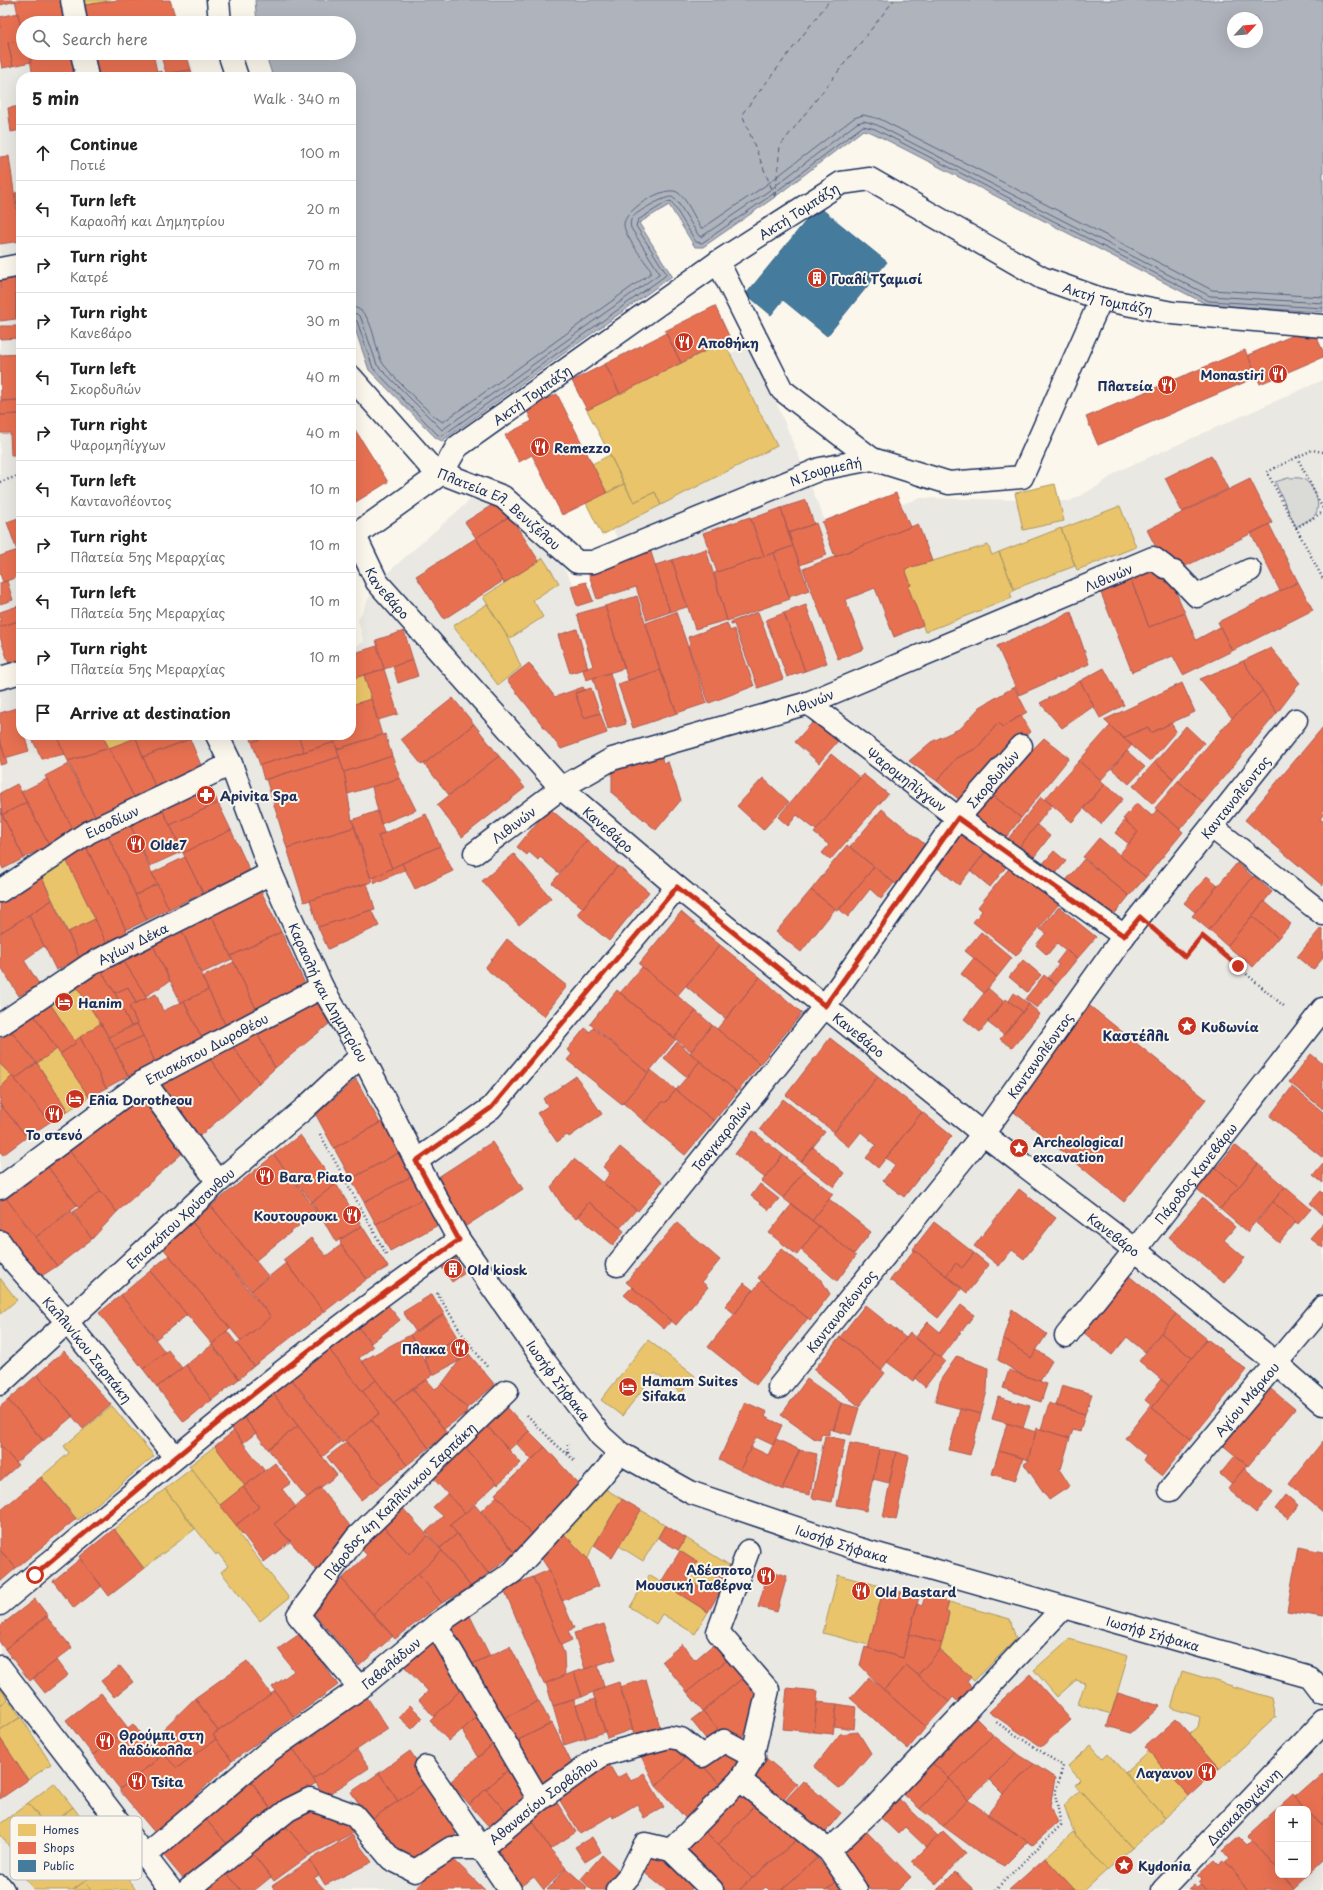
<!DOCTYPE html>
<html lang="en">
<head>
<meta charset="utf-8">
<style>
  body { margin:0; font-family:"Playpen Sans",sans-serif; background:#f6f6f6; color:#222 }
  .controls { position:absolute; right:12px; bottom:12px; display:grid; overflow:hidden; border-radius:8px; box-shadow:0 4px 16px #0002 }
  .controls button { width:36px; height:36px; display:grid; place-items:center; padding:0; border:0; border-bottom:1px solid #e0e0e0; background:#fff; color:#222; font:20px sans-serif }
  .compass { position:absolute; left:1227px; top:12px; width:36px; height:36px; border-radius:50%; background:#fff; box-shadow:0 4px 16px #0002; rotate:64deg }
  .stop { position:absolute; width:12px; height:12px; margin:-9px; border:3px solid #c8321e; border-radius:50%; background:#fff }
  .stop.end { background:#c8321e; border-color:#fff; box-shadow:0 1px 4px #0008 }
  .list { margin:0; padding:0; list-style:none }
  h2 { display:flex; justify-content:space-between; align-items:center; height:52px; margin:0; padding:0 16px; font-size:17px }
  h2 small { font-size:13px; font-weight:400; color:#767676 }
  .list li { display:grid; grid-template-columns:26px 1fr auto; gap:12px; align-items:center; box-sizing:border-box; height:56px; padding:0 16px; border-top:1px solid #e0e0e0 }
  .list b { display:block; font-size:15px; white-space:nowrap }
  .list p { margin:0; font-size:13px; white-space:nowrap; color:#767676 }
  .list em { font-size:13px; font-style:normal; color:#767676 }
  .icon { flex:none; width:22px; height:22px; fill:none; stroke:currentColor; stroke-width:2; stroke-linecap:round; stroke-linejoin:round }
  .map { position:relative; flex:none; width:1323px; height:1890px; overflow:hidden }
  .search { position:absolute; background:#fff; box-shadow:0 4px 16px #0002; left:16px; top:16px; width:340px; height:44px; display:flex; align-items:center; gap:10px; box-sizing:border-box; padding:0 14px; border-radius:22px; color:#767676; font-size:15px }
  .panel { position:absolute; background:#fff; box-shadow:0 4px 16px #0002; left:16px; top:72px; width:340px; height:668px; border-radius:16px }
  .map>svg:first-child { display:block }
  .built { fill:#eae8e2; fill-rule:evenodd }
  .green { fill:#dadad7; stroke:#7a849a }
  .water { fill:#afb3bb; stroke:#747e96; fill-rule:evenodd }
  .homes { fill:#e9c46a; stroke:#ab9766 }
  .shops { fill:#e76f51; stroke:#aa5c55 }
  .public { fill:#457b9d; stroke:#38648a }
  .lines { fill:none; stroke-linecap:round; stroke-linejoin:round }
  .shore { stroke:#566483; stroke-width:1 }
  .ferry { stroke:#47577a; stroke-width:1; stroke-dasharray:5 4; stroke-linecap:butt }
  .minor-casing { stroke:#1b2f5e; stroke-width:25 }
  .path { stroke:#1b2f5e; stroke-width:2.5; stroke-dasharray:1 3; stroke-linecap:butt }
  .minor { stroke:#fbf7ec; stroke-width:22 }
  .route { stroke:#c8321e; stroke-width:5 }
  .labels { text-anchor:middle; dominant-baseline:central; stroke-width:4; stroke-linejoin:round; paint-order:stroke }
  .street-label { font-size:13px; fill:#1b2f5e; stroke:#fbf7ec }
  .poi-label { font-size:13px; font-weight:bold; fill:#1b2f5e; stroke:#fbf7ec; text-anchor:start }
  .neighbourhood-label { font-size:14px; font-weight:bold; fill:#1b2f5e; stroke:#fbf7ec }
  .key { fill:#fbf7ec; stroke:#b8bbc1; stroke-width:1 }
  .key-label { font-size:11px; fill:#1b2f5e }
</style>
</head>
<body>
<div class="map">
<svg width="1323" height="1890" viewBox="0 0 1323 1890">
  <rect width="100%" height="100%" fill="#fbf7ec"/>
  <filter id="ink" filterUnits="userSpaceOnUse"><feTurbulence type="fractalNoise" baseFrequency=".025" numOctaves="2"/><feDisplacementMap in="SourceGraphic" scale="8" xChannelSelector="R" yChannelSelector="G"/><feConvolveMatrix kernelMatrix="1 2 1 2 8 2 1 2 1" color-interpolation-filters="sRGB"/></filter>
  <g filter="url(#ink)">
    <!-- built -->
    <path class="built" d="M0 0H171L178 23H23V53H188L195 77H21V735H351V649L364 642 358 620 377 582 486 486 559 561 577 590 634 571 607 518 603 484 628 471 595 419 752 343 828 528 921 498 1070 501 1098 486 1118 471 1323 380V1890H0ZM1278 1809H1308V1875H1278Z"/>
    <!-- green -->
    <path class="green" d="M1288 478C1292 478 1299 477 1303 479 1314 484 1322 505 1315 515 1311 520 1302 523 1296 527L1275 482Z"/>
    <!-- water -->
    <path class="water" d="M255 0H1323V312L1208 305 873 133 863 130 775 197 703 247H695L669 205 639 223 672 276 442 441 436 438 369 370 351 317V77H273L265 53H349V23H257ZM1233 18H1257V42H1233Z"/>
    <!-- homes -->
    <path class="homes" d="M79 0H111V1L80 6Z
      M724 342 777 446 661 505 655 492 634 502 587 410Z
      M610 455 624 484 607 493 592 464Z
      M624 484 634 502 655 492 661 505 602 535 586 503Z
      M1055 484 1064 521 1023 530 1015 493Z
      M1120 506 1136 547 1077 570 1061 529Z
      M1061 528 1075 566 1014 589 999 552Z
      M988 545 992 555 999 552 1014 589V591L1010 593 1012 598 925 632 908 587 911 585 905 569Z
      M543 558 559 583 533 600 543 617 509 639 483 597Z
      M487 604 509 639 521 667 498 685 453 626Z
      M364 675 371 699 351 705V679Z
      M102 735H144L109 748Z
      M63 853 95 919 68 932 40 873Z
      M77 987 101 1023 75 1041 51 1005Z
      M57 1049 89 1097 68 1111 37 1063Z
      M0 1064 12 1076 0 1088Z
      M0 1278 17 1300 0 1314Z
      M648 1340 695 1376 681 1393 655 1373 622 1416 601 1400Z
      M112 1406 154 1456 78 1520 41 1477 69 1453 64 1446Z
      M215 1446 245 1486 220 1505 189 1466Z
      M191 1469 236 1525 242 1534 240 1536 289 1598 260 1621 221 1572 228 1566 218 1553 216 1555 165 1489Z
      M602 1487 622 1499 591 1550 588 1559 563 1533Z
      M165 1489 195 1529 144 1568 114 1529Z
      M641 1510 665 1525 643 1561 619 1546Z
      M686 1538 734 1568 727 1580 718 1575 708 1592 687 1579 697 1562 678 1550Z
      M649 1575 708 1612 695 1634 662 1614 656 1624 630 1607Z
      M838 1575 884 1587 869 1645 823 1633Z
      M949 1602 1010 1619 1016 1639 974 1681 940 1650 949 1613 946 1612Z
      M1069 1639 1128 1656 1111 1714 1078 1704 1085 1683 1076 1680 1057 1697 1034 1670Z
      M1182 1671 1272 1698 1276 1717 1220 1768 1190 1734 1198 1727 1200 1717 1171 1708Z
      M0 1687 8 1700 0 1705Z
      M8 1700 21 1717 0 1730V1705Z
      M21 1717 51 1764 28 1780 0 1738V1730Z
      M1091 1745 1103 1759 1108 1754 1165 1818 1132 1848 1075 1785 1080 1780 1068 1766Z
      M1149 1751 1189 1796 1165 1818 1125 1773Z
      M54 1783 73 1807 47 1827 28 1803Z
      M1080 1790 1132 1848 1107 1870 1074 1833 1064 1805Z
      M28 1803 47 1827 13 1852 0 1834V1824Z
      M73 1807 88 1827 72 1839 57 1819Z
      M88 1827 113 1860 73 1890H34L21 1872 70 1835 72 1839Z
      M1073 1832 1107 1870 1085 1890H1075L1045 1858Z
      M113 1860 136 1890H91L85 1881Z
      M85 1881 91 1890H73Z"/>
    <!-- shops -->
    <path class="shops" d="M0 0H15L16 1 0 5Z
      M15 0H65L69 23H23V39Z
      M117 0H170L175 16 131 23H83L80 6Z
      M18 13 23 40 8 43 13 66 2 68 0 58V17Z
      M175 16 177 23H150L149 20Z
      M23 40V53H29L31 62 13 66 8 43Z
      M29 53H75L80 77H33Z
      M89 53H115L116 58 153 53 157 72 127 77H93Z
      M115 53H144L116 58Z
      M160 53H186L191 70 166 73Z
      M191 70 193 77H164L163 74Z
      M162 71 164 77H127L157 72Z
      M21 106V130L11 132 8 108Z
      M9 156 21 241 0 244V157Z
      M21 192V232L15 193Z
      M21 269V319H16L15 271Z
      M15 271 16 319 0 321V274Z
      M715 306 730 338 681 363 665 331Z
      M0 326H21V338L0 339Z
      M1312 327 1323 351V357L1260 384 1248 355Z
      M666 333 681 363 620 394 605 364Z
      M1245 350 1257 377 1098 445 1086 417Z
      M21 354V400L1 401 0 355Z
      M605 364 620 394 587 410 572 381Z
      M557 394 607 493 562 515 532 455 519 462 505 435 532 421 526 409Z
      M21 400V414L0 415V401Z
      M21 414V455H11L10 433H0V415Z
      M354 428 388 482 351 505V430Z
      M1211 455 1228 489 1182 512 1165 478Z
      M1250 479 1272 523 1170 574 1147 530Z
      M896 493 910 527 835 557 822 522Z
      M500 500 510 516 476 538 465 522Z
      M806 500 814 524 788 533 781 508Z
      M781 508 793 546 764 556 751 519Z
      M510 516 539 561 504 583 476 538Z
      M21 517V549L17 551 7 522Z
      M750 517 764 556 717 572 703 533Z
      M816 523 827 555 800 565 788 533Z
      M918 524 932 561 905 569 911 585 908 587 923 625 894 637 875 588 845 600 864 649 838 659 803 569Z
      M1269 524 1298 582 1280 591 1251 533Z
      M476 538 503 581 444 619 416 576Z
      M793 546 809 590 789 597 774 553Z
      M21 549V576L3 582 0 574V556Z
      M650 549 670 612 647 620 636 587 597 599 587 569Z
      M706 549 727 620 695 629 672 560Z
      M774 553 790 599 727 621 714 573Z
      M672 560 687 607 670 612 655 565Z
      M1165 567 1185 613 1149 627 1131 580Z
      M1131 580 1149 627 1185 613 1196 640 1220 627 1232 651 1183 675 1173 656 1132 672 1101 593Z
      M7 581 13 600 0 604V583Z
      M586 582 593 601 577 606 571 586Z
      M1298 582 1313 610 1232 651 1218 622Z
      M637 596 660 670 628 680 605 606Z
      M21 605V620L0 627V612Z
      M806 605 827 663 805 671 784 613Z
      M605 606 625 668 586 680 583 670 593 666 577 614Z
      M676 612 707 703 677 713 660 670 646 623Z
      M758 612 783 679 758 688 734 624 731 625V622Z
      M1071 612 1089 664 1019 695 997 646Z
      M784 613 805 671 787 677 766 620Z
      M21 620V661L9 664 0 637V627Z
      M727 623 730 631 734 629 754 686 709 703 688 646 690 645 688 637Z
      M577 629 588 668 570 673 558 635Z
      M404 631 413 660 384 669 376 640Z
      M377 646 384 669 351 679V654Z
      M1271 648 1300 683 1277 713 1243 661Z
      M413 660 418 676 398 683 393 666Z
      M1243 661 1262 691 1232 718 1200 679Z
      M529 663 555 697 583 687 585 690 575 693 584 718 600 713 607 733 561 749 507 680Z
      M1104 668 1124 705 1100 718 1080 681Z
      M384 669 398 714 378 720 364 675Z
      M660 670 677 713 633 728 618 684Z
      M610 673 626 724 608 729 593 678Z
      M1080 681 1094 706 1062 728 1040 703Z
      M1182 683 1195 712 1171 723 1151 733 1148 727 1123 738 1104 720Z
      M1014 687 1027 712 1003 727 998 723 977 748 955 759 937 781 909 761 931 742 961 728 980 707Z
      M591 688 600 713 584 718 575 693Z
      M1262 691 1277 713 1203 802 1178 781 1228 722Z
      M453 698 474 724 422 765 401 739Z
      M371 699 382 735 337 749 335 742 304 752 298 735H351V705Z
      M16 708 21 724V735H24L29 751 5 758 0 740V713Z
      M819 715 843 735 819 763 795 742Z
      M1021 715 1031 732 1017 739 963 803 937 781 955 759 977 748 998 723 1003 727Z
      M1171 723 1176 731 1150 761 1123 738 1148 727 1151 733Z
      M474 724 499 756 449 795 424 764Z
      M1110 726 1132 745 1101 780 1079 761Z
      M1186 726 1204 743 1173 779 1155 762Z
      M1323 727V815L1320 819 1323 821V886L1245 820Z
      M385 734 392 756 344 772 337 749Z
      M30 735H56L65 754 42 759Z
      M56 735H102L109 748 68 761Z
      M144 735H189L190 739 143 757 136 738Z
      M250 735H274L252 742Z
      M274 735H298L304 752 260 765 252 742Z
      M136 738 156 789 135 799 109 748Z
      M1044 738 1069 758 1021 818 990 793Z
      M190 739 203 770 156 789 143 757Z
      M0 740 7 763 0 765Z
      M335 742 339 757 264 780 260 765Z
      M109 748 135 799 97 820 68 761Z
      M1127 751 1145 767 1129 784 1112 769Z
      M661 754 663 763 668 762 681 800 656 830 612 793V772Z
      M831 754 860 778 816 830 797 815 788 826 778 817Z
      M392 756 400 778 348 794 344 772Z
      M499 756 525 788 462 837 437 805Z
      M339 757 344 772 352 820 355 827 287 848 266 779Z
      M1079 761 1105 784 1072 822 1045 799Z
      M1155 762 1174 779 1153 804 1133 786Z
      M68 764 97 820 74 831 45 776Z
      M863 774 888 794 830 860 822 853 829 845 814 833Z
      M400 778 416 810 381 824 372 787Z
      M763 778 789 802 763 830 737 806Z
      M47 779 74 831 49 845 21 792Z
      M208 781 218 803 170 825 160 805Z
      M1178 781 1203 802 1180 829 1155 808Z
      M17 784 27 802 2 815 0 793Z
      M1105 784 1123 799 1101 824 1083 808Z
      M990 793 1021 818 1004 840 972 814Z
      M1041 797 1052 805 1018 849 1007 840Z
      M27 802 49 845 24 858 2 815Z
      M218 803 231 830 183 853 170 825Z
      M1137 803 1152 816 1157 810 1183 832 1146 877 1119 855 1138 832 1123 819Z
      M160 805 183 851 150 866 128 820Z
      M549 808 587 840 559 873 540 857 538 860 529 852 527 855 517 847Z
      M882 809 928 847 897 885 850 847Z
      M377 811 384 833 378 836 392 868 373 878 370 877 352 820Z
      M1 812 24 858 3 869 0 863Z
      M426 814 440 846 392 868 378 836Z
      M128 820 157 884 136 895 105 830Z
      M1125 820 1138 832 1129 844 1115 833Z
      M1037 825 1050 836 1034 857 1020 846Z
      M355 827 372 882 304 902 287 848Z
      M105 830 147 920 126 930 83 841Z
      M231 830 250 871 203 893 183 853Z
      M963 832 986 851 959 885 935 866Z
      M1099 838 1146 877 1129 896 1083 857Z
      M587 840 618 866 583 908 552 883Z
      M85 844 129 936 108 946 63 853Z
      M847 845 874 867 838 911 811 890Z
      M440 846 453 871 415 889 402 863Z
      M986 851 1006 867 990 887 971 871Z
      M1054 851 1066 861 1053 877 1040 867Z
      M514 854 551 898 519 925 482 881Z
      M185 857 203 893 169 909 152 873Z
      M1084 859 1129 896 1108 922 1063 884Z
      M402 863 405 870 375 883 373 878Z
      M1237 863 1253 877 1209 930 1192 916Z
      M618 866 649 892 609 941 577 914Z
      M1011 866 1058 905 1016 956 973 922 982 911 978 907Z
      M874 867 894 883 881 899 870 889 848 917 839 909Z
      M40 873 52 900 0 933V898Z
      M1207 876 1218 885 1195 912 1184 903Z
      M1254 876 1272 892 1227 946 1209 930Z
      M367 883 375 909 318 927 310 900Z
      M157 884 169 909 147 920 135 895Z
      M259 887 281 932 231 956 209 910Z
      M811 890 835 909 801 952 776 932Z
      M52 900 80 959 56 970 29 915Z
      M1264 901 1291 924 1278 938 1252 916Z
      M1059 907 1096 937 1077 959 1057 943 1047 955 1036 945 1046 933 1040 929Z
      M209 910 232 959 202 973 179 924Z
      M371 910 379 926 328 949 318 927Z
      M681 912 720 945 677 996 639 964Z
      M29 915 44 946 24 960 39 984 19 996 0 965V933Z
      M1252 916 1278 938 1253 967 1227 946Z
      M95 919 108 946 80 959 68 932Z
      M179 924 208 990 181 1003 151 941Z
      M1321 928 1323 930V958L1313 970 1297 957Z
      M281 932 307 988 257 1011 231 956Z
      M981 932 1012 958 997 977 965 951Z
      M507 939 567 986 544 1016 485 968Z
      M151 941 170 981 146 996 123 960Z
      M720 945 760 977 726 1019 686 986Z
      M1066 950 1077 959 1056 985 1048 978 1059 964 1056 963Z
      M974 958 997 977 984 993 961 974Z
      M123 960 146 996V999L136 1003 128 987 115 993 102 972Z
      M1023 960 1041 975 1027 992 1009 977Z
      M234 962 257 1011 226 1026 202 977Z
      M642 967 696 1011 674 1038 620 993Z
      M102 972 115 993 131 1026 109 1037 77 987Z
      M1044 975 1056 985 1037 1008 1025 999Z
      M760 977 802 1013 760 1064 717 1029Z
      M128 987 136 1003 129 1006 137 1024 131 1026 115 993Z
      M988 988 1004 1002 980 1032 964 1019Z
      M208 990 226 1026 202 1038 184 1001Z
      M617 990 676 1039 648 1073 590 1024Z
      M1014 993 1029 1004 1023 1012 1009 1001Z
      M156 994 163 1011 184 1001 203 1041 156 1064 129 1006Z
      M315 998 329 1024 275 1068 255 1029Z
      M1006 999 1023 1012 1004 1035 987 1022Z
      M1029 1004 1040 1014 1012 1048 1000 1039Z
      M51 1005 76 1043 60 1054 34 1015Z
      M1090 1006 1206 1099 1124 1202 1009 1108Z
      M696 1011 712 1025 691 1051 674 1038Z
      M34 1015 57 1049 37 1063 11 1031Z
      M101 1023 128 1076 106 1088 80 1037Z
      M137 1024 143 1036 115 1049 109 1037Z
      M712 1025 760 1064 737 1092 690 1053Z
      M585 1028 590 1032 593 1028 648 1073 622 1104 567 1060 572 1054 567 1050Z
      M255 1029 275 1068 259 1083 230 1043Z
      M11 1031 36 1063 15 1079 0 1064V1039Z
      M143 1036 156 1064 128 1076 115 1049Z
      M80 1037 106 1088 89 1097 60 1054 76 1043 75 1041Z
      M830 1038 878 1076 834 1132 786 1095Z
      M677 1042 700 1061 687 1077 664 1058Z
      M230 1043 259 1083 240 1101 208 1056Z
      M1311 1054 1323 1064V1109L1289 1082Z
      M208 1056 240 1101 194 1141 150 1084Z
      M700 1061 737 1092 714 1121 676 1090Z
      M37 1063 68 1111 50 1122 15 1079Z
      M651 1070 676 1090 665 1103 663 1101 645 1122 623 1103Z
      M12 1076 50 1122 27 1137 0 1104V1088Z
      M576 1076 602 1114 569 1137 567 1135 557 1142 537 1113 548 1106 543 1099Z
      M878 1077 922 1112 878 1168 866 1158 876 1145 861 1132 849 1147 833 1134Z
      M356 1079 380 1123 334 1148 316 1115Z
      M1292 1087 1323 1112V1158L1270 1116Z
      M141 1090 187 1149 117 1212 65 1145Z
      M676 1090 714 1121 685 1155 645 1122 663 1101 665 1103Z
      M783 1099 825 1132 801 1162 760 1129Z
      M0 1104 27 1137 3 1155 0 1151Z
      M922 1112 952 1136 904 1197 883 1181 895 1165 886 1158Z
      M383 1121 400 1152 351 1179 334 1148Z
      M753 1131 783 1155 765 1178 735 1154Z
      M300 1135 336 1184 312 1202 274 1155Z
      M492 1142 523 1189 463 1228 432 1181Z
      M65 1145 101 1191 79 1208 44 1162Z
      M1235 1145 1258 1164 1239 1187 1216 1168Z
      M620 1147 662 1182 638 1211 603 1183 610 1173 603 1167Z
      M813 1147 844 1173 834 1187 801 1162Z
      M400 1152 412 1176 364 1202 351 1179Z
      M274 1155 317 1211 255 1261 211 1206Z
      M783 1155 804 1171 783 1198 762 1181Z
      M574 1159 636 1210 620 1228 589 1202 576 1219 565 1210 551 1187Z
      M44 1162 77 1205 36 1237 2 1193Z
      M1323 1163V1183L1313 1175Z
      M1258 1164 1285 1187 1247 1232 1220 1209Z
      M1216 1168 1239 1187 1220 1209 1197 1189Z
      M804 1171 833 1194 812 1221 783 1198Z
      M412 1176 425 1198 376 1224 364 1202Z
      M336 1184 362 1226 336 1242 312 1202Z
      M760 1184 779 1199 769 1210 751 1196Z
      M1285 1187 1311 1209 1298 1224 1273 1202Z
      M1019 1189 1056 1218 1024 1259 1012 1250 999 1266 974 1246Z
      M101 1191 117 1212 92 1239 73 1212Z
      M1321 1191 1323 1193V1215L1310 1203Z
      M2 1193 57 1266 37 1279 0 1232V1195Z
      M425 1198 440 1224 390 1251 376 1224Z
      M1202 1198 1235 1227 1224 1240 1245 1258 1224 1283 1169 1237Z
      M829 1199 871 1232 854 1254 812 1221Z
      M589 1202 624 1231 613 1245 578 1216Z
      M1273 1202 1296 1222 1279 1243 1256 1223Z
      M792 1204 819 1226 797 1255 769 1233Z
      M211 1206 268 1276 251 1291 192 1222Z
      M71 1211 92 1239 57 1266 36 1237Z
      M192 1222 271 1317 241 1341 162 1247Z
      M934 1222 974 1253 962 1268 956 1263 946 1276 913 1249Z
      M677 1223 720 1260 702 1282 708 1287 676 1325 626 1282Z
      M1323 1223V1248L1310 1238Z
      M362 1226 388 1267 367 1279 341 1245 340 1239Z
      M819 1226 856 1256 837 1281 801 1250Z
      M311 1238 326 1256 341 1245 367 1279 324 1312 283 1260Z
      M781 1248 822 1281 830 1294 810 1320 758 1278Z
      M914 1250 962 1288 938 1318 890 1280Z
      M974 1253 989 1265 967 1293 946 1276 956 1263 962 1268Z
      M169 1255 230 1328 212 1344 150 1271Z
      M454 1256 465 1273 452 1282 440 1265Z
      M286 1263 324 1312 254 1366 237 1344 271 1317 251 1291Z
      M150 1271 187 1315 156 1339 121 1295Z
      M1124 1272 1176 1314 1145 1352 1127 1337 1112 1355 1079 1329Z
      M761 1281 808 1318 756 1385 708 1347Z
      M744 1283 753 1290 735 1314 725 1306Z
      M632 1287 671 1321 664 1329 624 1295Z
      M432 1294 444 1314 416 1332 403 1312Z
      M121 1295 165 1352 143 1369 99 1313Z
      M386 1303 400 1320 371 1343 357 1325Z
      M865 1305 906 1338 881 1370 840 1337Z
      M961 1305 974 1315 941 1358 915 1338 928 1322 940 1332Z
      M1012 1309 1047 1334 1031 1358 1003 1338Z
      M444 1314 458 1337 425 1357 410 1335Z
      M1176 1314 1207 1339 1192 1358 1161 1333Z
      M357 1325 373 1347 359 1358 376 1380 362 1391 328 1348Z
      M227 1331 254 1366 239 1379 212 1344Z
      M910 1333 935 1353 913 1381 887 1362Z
      M1161 1333 1192 1358 1169 1386 1139 1361Z
      M410 1335 433 1375 393 1403 362 1361Z
      M458 1337 469 1354 459 1361 448 1343Z
      M840 1337 885 1373 859 1406 814 1370Z
      M1003 1338 1031 1358 1037 1350 1052 1361 1040 1381 1020 1374 998 1360Z
      M1207 1339 1247 1370 1191 1439 1152 1408Z
      M448 1343 459 1361 433 1375 424 1358Z
      M212 1345 239 1379 212 1400 186 1365Z
      M328 1348 380 1413 342 1443 290 1377Z
      M168 1350 182 1368 157 1387 143 1369Z
      M64 1351 111 1405 83 1429 37 1375Z
      M935 1353 945 1361 925 1387 915 1378Z
      M469 1354 495 1385 467 1408 442 1384 459 1361Z
      M957 1356 988 1368 987 1391 981 1414 935 1402 941 1379Z
      M186 1365 212 1400 184 1422 157 1387Z
      M1009 1370 1047 1384 1041 1402 1003 1388Z
      M37 1375 73 1416 43 1441 8 1400Z
      M290 1377 340 1442 322 1457 272 1392Z
      M807 1379 841 1403 834 1430 829 1429V1435L821 1434 820 1440 815 1439 781 1415Z
      M1161 1379 1169 1386 1153 1407 1145 1400Z
      M376 1380 429 1448 407 1465 371 1419 380 1413 362 1391Z
      M427 1380 435 1389 442 1384 467 1408 466 1413 444 1429 412 1388Z
      M1062 1385 1092 1394 1085 1414 1056 1406Z
      M1266 1385 1295 1409 1248 1466 1219 1442Z
      M412 1388 447 1433 429 1448 393 1403Z
      M272 1392 298 1426 268 1449 242 1415Z
      M998 1397 1030 1406 1023 1428 992 1419Z
      M8 1400 43 1440 16 1463 0 1445V1407Z
      M745 1402 767 1412 765 1417 782 1425 773 1445 756 1437 740 1470 719 1460Z
      M841 1403 859 1408 851 1435 833 1430Z
      M1049 1403 1085 1414 1080 1432 1073 1430 1070 1438 1041 1429Z
      M506 1406 529 1431 509 1450 486 1425Z
      M1150 1406 1191 1439 1162 1476 1143 1461 1146 1456 1125 1438Z
      M960 1409 981 1414 970 1455 949 1450Z
      M242 1415 256 1433 243 1443 229 1425Z
      M371 1419 407 1465 381 1485 345 1441Z
      M1007 1423 1036 1432 1028 1460 999 1451Z
      M486 1425 521 1463 498 1484 463 1446Z
      M298 1426 337 1475 307 1498 268 1449Z
      M1037 1428 1070 1438 1061 1469H1059L1070 1486 1049 1500 1024 1464 1030 1460H1028Z
      M234 1431 264 1470 245 1486 215 1446Z
      M529 1431 545 1447 532 1460 516 1443Z
      M825 1436 845 1440 832 1502 812 1498Z
      M776 1439 800 1450 782 1489 740 1470 751 1447 768 1455Z
      M1323 1441V1512L1289 1484Z
      M347 1442 381 1485 361 1500 327 1457Z
      M850 1443 879 1449 866 1511 837 1505Z
      M0 1445 18 1465 0 1481Z
      M463 1446 497 1483 465 1513 431 1476Z
      M545 1447 584 1490 534 1536 495 1494Z
      M879 1449 896 1452 889 1483 873 1479Z
      M799 1450 817 1454 810 1495 782 1489Z
      M999 1451 1023 1458 1015 1481 992 1474Z
      M896 1452 909 1456 896 1520 883 1517Z
      M1235 1456 1247 1465 1231 1484 1220 1474Z
      M275 1463 291 1483 282 1489 296 1507 274 1524 291 1541 264 1562 236 1525 259 1507 243 1487Z
      M1244 1468 1273 1492 1256 1513 1228 1489Z
      M41 1477 76 1519 16 1568 0 1550V1511Z
      M243 1487 259 1507 236 1525 220 1505Z
      M320 1487 354 1531 317 1571 274 1524Z
      M447 1494 465 1513 450 1525 457 1534 440 1548 426 1532 443 1516 433 1507Z
      M1286 1495 1298 1505 1288 1519 1275 1509Z
      M497 1496 534 1536 515 1553 481 1511Z
      M622 1499 641 1510 612 1558 594 1546Z
      M400 1505 428 1536 409 1554 381 1524Z
      M475 1505 515 1553 488 1573 450 1525Z
      M381 1524 409 1554 428 1536 442 1551 373 1615 342 1579 367 1555 358 1546Z
      M665 1525 686 1538 678 1550 658 1538Z
      M114 1529 144 1569 109 1596 79 1557Z
      M563 1533 588 1559 599 1586 562 1601 549 1570 538 1553Z
      M457 1534 488 1573 471 1587 440 1548Z
      M1298 1547 1323 1552V1617L1287 1611Z
      M0 1550 16 1568 0 1582Z
      M442 1551 471 1587 442 1603 418 1574Z
      M680 1551 697 1562 687 1579 708 1592 718 1575 727 1580 708 1612 661 1582Z
      M80 1559 102 1586 74 1608 53 1581Z
      M549 1570 574 1628 568 1631 572 1640 561 1645 533 1577Z
      M769 1570 787 1576 777 1612 758 1607Z
      M418 1574 442 1603 395 1639 373 1615Z
      M533 1577 564 1653 565 1675 544 1684 504 1589Z
      M342 1579 393 1636 359 1666 309 1608Z
      M884 1587 919 1597 903 1658 868 1648Z
      M925 1596 949 1602 946 1612 949 1613 942 1643 909 1634 917 1604 922 1606Z
      M35 1599 48 1616 5 1649 0 1643V1626Z
      M469 1614 490 1656 470 1665 449 1624Z
      M46 1616 72 1648 30 1681 5 1649Z
      M604 1624 616 1659 585 1669 574 1633Z
      M301 1633 338 1685 294 1717 272 1687 294 1671 278 1649Z
      M909 1634 942 1643 940 1650 918 1675 906 1665 884 1690 860 1665 865 1647 903 1658Z
      M430 1638 464 1686 434 1717 419 1700 428 1691 402 1664Z
      M682 1644 695 1660 714 1644 727 1660 687 1692 662 1661Z
      M510 1646 538 1701 498 1721 470 1665Z
      M940 1650 971 1677 967 1682 972 1687 958 1702 953 1697 949 1702 918 1675Z
      M730 1658 745 1676 703 1711 687 1692Z
      M57 1660 68 1675 45 1693 33 1678Z
      M247 1661 271 1694 218 1731 195 1698Z
      M598 1665 604 1687 582 1697 574 1672Z
      M906 1665 949 1702 926 1727 884 1690Z
      M120 1666 133 1682 114 1697 101 1681Z
      M574 1672 582 1697 553 1706 546 1683Z
      M1030 1674 1071 1720 1041 1747 989 1712Z
      M745 1676 762 1697 748 1731 738 1741 722 1734 703 1711Z
      M869 1677 926 1727 908 1749 850 1698Z
      M646 1679 660 1727 634 1734 620 1687Z
      M619 1682 633 1729 607 1738 593 1693 604 1687Z
      M464 1686 479 1715 449 1741 430 1721Z
      M787 1688 818 1691 814 1732 783 1729Z
      M275 1691 294 1717 232 1761 213 1735Z
      M101 1693 128 1728 93 1755 66 1720Z
      M1118 1693 1160 1706 1131 1733 1107 1726Z
      M367 1697 388 1729 313 1779 292 1747Z
      M195 1698 218 1731 213 1735 216 1739 177 1768 151 1741Z
      M595 1699 605 1732 586 1738 576 1705Z
      M574 1700 586 1738 564 1745 553 1706Z
      M539 1701 551 1724 512 1743 501 1720Z
      M817 1702 837 1704 833 1734 814 1732Z
      M837 1704 856 1707 854 1729 834 1726Z
      M410 1705 423 1718 412 1729 399 1717Z
      M703 1711 722 1734 710 1744 691 1720Z
      M479 1715 495 1742 478 1758 462 1730Z
      M975 1717 993 1735 949 1778 929 1760Z
      M1176 1719 1220 1768 1189 1796 1145 1747Z
      M552 1723 573 1766 539 1787 512 1743Z
      M133 1724 159 1758 120 1789 93 1755Z
      M858 1732 871 1753 840 1789 814 1767 840 1734Z
      M993 1735 1016 1753 968 1800 949 1778Z
      M0 1738 28 1780 0 1799Z
      M216 1739 232 1761 156 1834 120 1791V1789L159 1758 162 1753 177 1768Z
      M495 1742 508 1770 469 1804 450 1782Z
      M669 1743 690 1753 656 1786 638 1750Z
      M292 1747 316 1783 272 1812 248 1776Z
      M725 1747 741 1764 725 1789 704 1767Z
      M357 1750 369 1768 325 1797 313 1779Z
      M410 1751 430 1780 398 1801 379 1773Z
      M690 1753 725 1789 689 1822 656 1786Z
      M1016 1753 1034 1764 1003 1794 989 1780Z
      M766 1758 797 1784 780 1804 750 1778Z
      M606 1759 617 1778 626 1773 631 1781 644 1773 664 1807 644 1818 637 1804 613 1818 612 1815 580 1834 559 1799 572 1791 566 1787Z
      M929 1760 949 1778 920 1809 900 1791Z
      M1034 1764 1055 1778 1050 1807 1058 1822 1033 1845 987 1815 1003 1794Z
      M508 1770 530 1794 508 1814 486 1789Z
      M379 1773 398 1801 370 1820 351 1792Z
      M1323 1773V1825L1322 1826 1295 1796 1320 1774Z
      M248 1776 271 1809 228 1845 202 1815Z
      M949 1778 968 1800 943 1826 920 1809Z
      M430 1780 463 1829 411 1865 370 1820Z
      M803 1781 841 1813 821 1837 782 1804Z
      M486 1789 508 1814 491 1829 469 1804Z
      M736 1790 754 1806 718 1845 701 1827Z
      M894 1794 938 1836 927 1848 905 1827 898 1834 876 1813Z
      M1293 1794 1307 1809H1278V1870L1247 1836Z
      M554 1798 576 1832 550 1849 531 1818Z
      M968 1800 1028 1842 1004 1866 980 1853 943 1826Z
      M314 1804 352 1821 355 1832 310 1855 282 1822Z
      M754 1806 799 1838 752 1878 718 1845Z
      M1308 1810 1323 1827V1861L1308 1875Z
      M202 1815 228 1845 185 1881 160 1851Z
      M531 1818 550 1849 566 1867 544 1890 534 1877 521 1886 493 1845Z
      M282 1822 310 1855 274 1881 249 1849Z
      M861 1826 911 1877 898 1890H871L834 1853Z
      M701 1827 752 1878 739 1890H723L681 1847Z
      M943 1831 966 1853 936 1884 912 1862Z
      M352 1835 372 1862 325 1885 310 1860Z
      M592 1837 601 1852 585 1862 575 1847Z
      M1239 1837 1246 1844 1250 1840 1278 1870V1875H1282L1294 1888 1291 1890H1249L1225 1863 1230 1859 1223 1851Z
      M799 1838 817 1858 781 1890H769L766 1887 762 1890H739Z
      M649 1848 693 1886 691 1890H666L636 1866Z
      M249 1849 271 1877 255 1890H241L224 1870Z
      M448 1854 485 1890H415Z
      M602 1855 625 1876 612 1890H592L581 1879Z
      M817 1858 837 1881 826 1890H781Z
      M1045 1858 1075 1890H1009Z
      M310 1860 319 1875 314 1878 325 1890H275L272 1886Z
      M1214 1861 1218 1865 1223 1861 1225 1863 1249 1890H1206L1199 1882 1202 1879 1198 1875Z
      M566 1868 587 1887 585 1890H547Z
      M224 1870 241 1890H200Z
      M955 1872 974 1890H937Z
      M1282 1875H1308L1294 1888Z
      M837 1881 845 1890H826Z
      M1200 1884 1206 1890H1188L1194 1885 1197 1887Z"/>
    <!-- public -->
    <path class="public" d="M818 206 887 262 827 336 783 300 771 315 746 294Z"/>
    <g class="lines">
      <!-- shore -->
      <path class="shore" d="M351 307C374 308 373 346 382 362 387 371 434 419 443 422L651 273V270C644 260 625 237 624 225 623 211 664 185 677 192 686 197 695 219 701 228H703L766 185 854 118 863 115 880 119 1212 290 1323 297
        M351 313 357 314 361 318 377 365 442 430 659 274V272L631 228C630 224 630 221 632 218 636 212 665 196 672 197L677 201 699 236 701 237 770 190 857 123 864 121 877 125 1210 296 1323 303
        M351 318 357 321 373 368 438 435 442 436 665 276 666 273 636 226 638 220 667 202 671 201 696 242 702 243 773 194 863 126 875 129 1209 301 1323 308"/>
      <!-- ferry -->
      <path class="ferry" d="M775 197 780 146 894 0
        M775 197 742 114 830 0"/>
      <defs>
        <g id="minor">
          <path d="M72 0 76 23"/>
          <path d="M218 0 220 23"/>
          <path d="M82 53 87 77"/>
          <path d="M229 53 237 77"/>
          <path d="M718 262 782 390 872 459"/>
          <path d="M0 269 21 265"/>
          <path id="s1" d="M351 377 428 464 442 473 503 497 577 562H593L820 469 872 459 949 483 1022 477 1101 299"/>
          <path id="s2" d="M355 536 377 582 561 788 677 887 983 1134 1135 1250 1276 1363 1323 1404"/>
          <path id="s3" d="M351 538 442 473 457 447 718 262 841 183 870 179 1042 278 1101 299 1172 313 1323 326"/>
          <path d="M1174 572 1197 596 1250 570"/>
          <path d="M0 678 21 672"/>
          <path id="s4" d="M808 703 958 818 1124 936"/>
          <path id="s5" d="M217 735 231 764 271 873 322 987 362 1055 416 1161 459 1240 545 1362 601 1436 620 1453 692 1493 852 1547 1310 1677 1323 1694"/>
          <path d="M1212 827 1323 914"/>
          <path id="s6" d="M475 853 561 788 612 759 808 703 1153 558 1165 567"/>
          <path id="s7" d="M0 891 89 832 231 764"/>
          <path id="s8" d="M0 1025 89 965 271 873"/>
          <path d="M144 1081 218 1182"/>
          <path d="M416 1161 491 1108 677 887"/>
          <path id="s9" d="M0 1188 144 1081 322 987"/>
          <path id="s10" d="M0 1242 13 1261 68 1323 175 1457"/>
          <path id="s11" d="M617 1265 825 1006 958 818 1021 746"/>
          <path id="s12" d="M1066 1336 1135 1250 1323 1009"/>
          <path id="s13" d="M0 1384 218 1182 305 1108 362 1055"/>
          <path id="s14" d="M779 1387 983 1134 1124 936 1296 720"/>
          <path id="s15" d="M1170 1490 1323 1307"/>
          <path d="M0 1604C150 1479 299 1351 459 1240"/>
          <path d="M436 1625 539 1800"/>
          <path d="M0 1667 171 1890"/>
          <path id="s16" d="M360 1688 298 1615 356 1538 507 1391"/>
          <path d="M426 1767 510 1890"/>
          <path d="M740 1780 829 1851 856 1890"/>
          <path d="M671 1850 712 1890"/>
          <path d="M829 1851 870 1812 1063 1608"/>
          <path id="s17" d="M145 1856 269 1751 360 1688 436 1625 513 1572 598 1480 620 1453"/>
          <path d="M0 1886 3 1890"/>
          <path id="s18" d="M188 1890 288 1810 310 1799 354 1815 391 1859 415 1871 451 1848H482L539 1800 602 1755 669 1737 681 1739 702 1756 724 1741 754 1757"/>
          <path d="M617 1890 629 1876 645 1844 671 1850 740 1780 751 1762 768 1690 718 1632 748 1551"/>
          <path id="s19" d="M1163 1890 1323 1722"/>
        </g>
      </defs>
      <!-- minor casing -->
      <use href="#minor" class="minor-casing"/>
      <!-- path -->
      <path class="path" d="M1323 452 1312 450 1267 472 1323 579
        M1297 457 1323 509
        M0 482 21 475
        M1296 528 1323 512
        M1162 937 1185 957 1202 936 1285 1007
        M320 1134 386 1254
        M437 1293 463 1335 488 1368
        M527 1415 552 1441 574 1460
        M568 1444V1455
        M995 1890 1061 1825 1055 1793 1063 1766 996 1722"/>
      <!-- minor -->
      <use href="#minor" class="minor"/>
    </g>
  </g>
  <g class="lines" filter="url(#ink)">
    <!-- route -->
    <path class="route" d="M35 1575C173 1459 311 1342 459 1240L416 1161 491 1108 677 887 825 1006 958 818 1124 936 1140 917 1185 957 1202 936 1238 966"/>
  </g>
  <!-- icons -->
  <defs>
    <symbol id="building-disc" viewBox="-11 -11 22 22"><circle r="9.5" fill="#c8321e" stroke="#fbf7ec"/><path d="M-4-6H4V6H1V3H-1V6H-4ZM-2.5-4.3h1.7v1.8h-1.7ZM.8-4.3h1.7v1.8H.8ZM-2.5-1h1.7V.8h-1.7ZM.8-1h1.7V.8H.8Z" fill="#fff"/></symbol>
    <symbol id="restaurant-disc" viewBox="-11 -11 22 22"><circle r="9.5" fill="#c8321e" stroke="#fbf7ec"/><path d="M-5-6h1v4h1v-4h1v4h1v-4h1v5L-1.5 .5V6h-2V.5L-5-1ZM5-6V6H3V1.5H1.5Q1.5-4 5-6Z" fill="#fff"/></symbol>
    <symbol id="pharmacy-disc" viewBox="-11 -11 22 22"><circle r="9.5" fill="#c8321e" stroke="#fbf7ec"/><path d="M-2-6h4v4h4v4h-4v4h-4v-4h-4v-4h4Z" fill="#fff"/></symbol>
    <symbol id="hotel-disc" viewBox="-11 -11 22 22"><circle r="9.5" fill="#c8321e" stroke="#fbf7ec"/><path d="M-6-4.5h1.5V1H6V5H4.5V3h-9V5H-6ZM-4 0a1.8 1.8 0 1 1 3.6 0ZM.5 0V-2.5h3Q6-2.5 6 0Z" fill="#fff"/></symbol>
    <symbol id="sight-disc" viewBox="-11 -11 22 22"><circle r="9.5" fill="#c8321e" stroke="#fbf7ec"/><path d="M0-6L1.8-2.2L6-1.7L2.9 1.2L3.7 5.4L0 3.3L-3.7 5.4L-2.9 1.2L-6-1.7L-1.8-2.2Z" fill="#fff"/></symbol>
  </defs>
  <g fill-rule="evenodd">
    <use href="#building-disc" x="806" y="267" width="22" height="22"/>
    <use href="#restaurant-disc" x="673" y="331" width="22" height="22"/>
    <use href="#restaurant-disc" x="1267" y="363" width="22" height="22"/>
    <use href="#restaurant-disc" x="1156" y="374" width="22" height="22"/>
    <use href="#restaurant-disc" x="529" y="436" width="22" height="22"/>
    <use href="#pharmacy-disc" x="195" y="784" width="22" height="22"/>
    <use href="#restaurant-disc" x="125" y="833" width="22" height="22"/>
    <use href="#hotel-disc" x="53" y="991" width="22" height="22"/>
    <use href="#sight-disc" x="1176" y="1015" width="22" height="22"/>
    <use href="#hotel-disc" x="64" y="1088" width="22" height="22"/>
    <use href="#restaurant-disc" x="43" y="1103" width="22" height="22"/>
    <use href="#sight-disc" x="1008" y="1137" width="22" height="22"/>
    <use href="#restaurant-disc" x="254" y="1165" width="22" height="22"/>
    <use href="#restaurant-disc" x="341" y="1204" width="22" height="22"/>
    <use href="#building-disc" x="442" y="1258" width="22" height="22"/>
    <use href="#restaurant-disc" x="449" y="1337" width="22" height="22"/>
    <use href="#hotel-disc" x="617" y="1376" width="22" height="22"/>
    <use href="#restaurant-disc" x="755" y="1565" width="22" height="22"/>
    <use href="#restaurant-disc" x="850" y="1580" width="22" height="22"/>
    <use href="#restaurant-disc" x="94" y="1730" width="22" height="22"/>
    <use href="#restaurant-disc" x="1196" y="1761" width="22" height="22"/>
    <use href="#restaurant-disc" x="126" y="1770" width="22" height="22"/>
    <use href="#sight-disc" x="1113" y="1854" width="22" height="22"/>
  </g>
  <g class="labels">
    <!-- street labels -->
    <g class="street-label">
      <text stroke="none"><textPath href="#s3" startOffset="557">Ακτή Τομπάζη</textPath></text>
      <text stroke="none"><textPath href="#s3" startOffset="905">Ακτή Τομπάζη</textPath></text>
      <text stroke="none"><textPath href="#s3" startOffset="233">Ακτή Τομπάζη</textPath></text>
      <text stroke="none"><textPath href="#s1" startOffset="563">Ν.Σουρμελή</textPath></text>
      <text stroke="none"><textPath href="#s1" startOffset="201">Πλατεία Ελ. Βενιζέλου</textPath></text>
      <text stroke="none"><textPath href="#s6" startOffset="696">Λιθινών</textPath></text>
      <text stroke="none"><textPath href="#s2" startOffset="66">Κανεβάρο</textPath></text>
      <text stroke="none"><textPath href="#s6" startOffset="372">Λιθινών</textPath></text>
      <text stroke="none"><textPath href="#s4" startOffset="125">Ψαρομηλίγγων</textPath></text>
      <text stroke="none"><textPath href="#s11" startOffset="615">Σκορδυλών</textPath></text>
      <text stroke="none"><textPath href="#s14" startOffset="746">Καντανολέοντος</textPath></text>
      <text stroke="none"><textPath href="#s7" startOffset="132">Εισοδίων</textPath></text>
      <text stroke="none"><textPath href="#s6" startOffset="48">Λιθινών</textPath></text>
      <text stroke="none"><textPath href="#s2" startOffset="390">Κανεβάρο</textPath></text>
      <text stroke="none"><textPath href="#s8" startOffset="156">Αγίων Δέκα</textPath></text>
      <text stroke="none"><textPath href="#s5" startOffset="281">Καραολή και Δημητρίου</textPath></text>
      <text stroke="none"><textPath href="#s2" startOffset="714">Κανεβάρο</textPath></text>
      <text stroke="none"><textPath href="#s9" startOffset="250">Επισκόπου Δωροθέου</textPath></text>
      <text stroke="none"><textPath href="#s14" startOffset="422">Καντανολέοντος</textPath></text>
      <text stroke="none"><textPath href="#s11" startOffset="166">Τσαγκαρολών</textPath></text>
      <text stroke="none"><textPath href="#s12" startOffset="208">Πάροδος Κανεβάρω</textPath></text>
      <text stroke="none"><textPath href="#s13" startOffset="245">Επισκόπου Χρύσανθου</textPath></text>
      <text stroke="none"><textPath href="#s2" startOffset="1038">Κανεβάρο</textPath></text>
      <text stroke="none"><textPath href="#s14" startOffset="98">Καντανολέοντος</textPath></text>
      <text stroke="none"><textPath href="#s10" startOffset="139">Καλλινίκου Σαρπάκη</textPath></text>
      <text stroke="none"><textPath href="#s5" startOffset="733">Ιωσήφ Σήφακα</textPath></text>
      <text stroke="none"><textPath href="#s15" startOffset="119">Αγίου Μάρκου</textPath></text>
      <text stroke="none"><textPath href="#s16" startOffset="249">Πάροδος 4η Καλλίνικου Σαρπάκη</textPath></text>
      <text stroke="none"><textPath href="#s5" startOffset="1069">Ιωσήφ Σήφακα</textPath></text>
      <text stroke="none"><textPath href="#s5" startOffset="1393">Ιωσήφ Σήφακα</textPath></text>
      <text stroke="none"><textPath href="#s17" startOffset="313">Γαβαλάδων</textPath></text>
      <text stroke="none"><textPath href="#s18" startOffset="435">Αθανασίου Σορβόλου</textPath></text>
      <text stroke="none"><textPath href="#s19" startOffset="116">Δασκαλογιάννη</textPath></text>
    </g>
    <!-- poi labels -->
    <g class="poi-label">
      <text x="831" y="278">Γυαλί Τζαμισί</text>
      <text x="698" y="342">Αποθήκη</text>
      <text x="1264" y="374" text-anchor="end">Monastiri</text>
      <text x="1153" y="385" text-anchor="end">Πλατεία</text>
      <text x="554" y="447">Remezzo</text>
      <text x="220" y="795">Apivita Spa</text>
      <text x="150" y="844">Olde7</text>
      <text x="78" y="1002">Hanim</text>
      <text x="1201" y="1026">Κυδωνία</text>
      <text x="89" y="1099">Eλia Dorotheou</text>
      <text x="54" y="1134" text-anchor="middle">Το στενό</text>
      <text x="1033" y="1141">Archeological<tspan x="1033" dy="15">excavation</tspan></text>
      <text x="279" y="1176">Bara Piato</text>
      <text x="338" y="1215" text-anchor="end">Κουτουρουκι</text>
      <text x="467" y="1269">Old kiosk</text>
      <text x="446" y="1348" text-anchor="end">Πλακα</text>
      <text x="642" y="1380">Hamam Suites<tspan x="642" dy="15">Sifaka</tspan></text>
      <text x="752" y="1569" text-anchor="end">Αδέσποτο<tspan x="752" dy="15">Μουσική Ταβέρνα</tspan></text>
      <text x="875" y="1591">Old Bastard</text>
      <text x="119" y="1734">Θρούμπι στη<tspan x="119" dy="15">λαδόκολλα</tspan></text>
      <text x="1193" y="1772" text-anchor="end">Λαγανον</text>
      <text x="151" y="1781">Tsita</text>
      <text x="1138" y="1865">Kydonia</text>
    </g>
    <!-- neighbourhood labels -->
    <g class="neighbourhood-label">
      <text x="1136" y="1035">Καστέλλι</text>
    </g>
  </g>
  <!-- legend -->
  <rect x="10" y="1816" width="132" height="64" rx="6" class="key"/>
  <rect x="18" y="1824" width="18" height="12" fill="#e9c46a"/>
  <rect x="18" y="1842" width="18" height="12" fill="#e76f51"/>
  <rect x="18" y="1860" width="18" height="12" fill="#457b9d"/>
  <g class="key-label">
    <text x="43" y="1834">Homes</text>
    <text x="43" y="1852">Shops</text>
    <text x="43" y="1870">Public</text>
  </g>
</svg>
<div class="controls">
<button>+</button>
<button>−</button>
</div>
<svg class="compass" viewBox="-18 -18 36 36"><path d="M0-13l5 13h-10z" fill="#e53935"/><path d="M0 13l5-13h-10z" fill="#767676"/></svg>
<div class="stop" style="left:35px;top:1575px"></div>
<div class="stop end" style="left:1238px;top:966px"></div>
<div class="search"><svg class="icon" aria-label="search" viewBox="0 0 24 24"><circle cx="10" cy="10" r="6"/><path d="M15 15l6 6"/></svg>Search here</div>
<section class="panel">
<h2>5 min<small>Walk · 340 m</small></h2>
<ul class="list">
<li><svg class="icon" aria-label="ahead" viewBox="0 0 24 24"><path d="M12 20V5M6 11l6-6 6 6"/></svg><div><b>Continue</b><p>Ποτιέ</p></div><em>100 m</em></li>
<li><svg class="icon" aria-label="left" viewBox="0 0 24 24"><path d="M17 20v-9H6M10 6l-5 5 5 5"/></svg><div><b>Turn left</b><p>Καραολή και Δημητρίου</p></div><em>20 m</em></li>
<li><svg class="icon" aria-label="right" viewBox="0 0 24 24"><path d="M7 20v-9h11M14 6l5 5-5 5"/></svg><div><b>Turn right</b><p>Κατρέ</p></div><em>70 m</em></li>
<li><svg class="icon" aria-label="right" viewBox="0 0 24 24"><path d="M7 20v-9h11M14 6l5 5-5 5"/></svg><div><b>Turn right</b><p>Κανεβάρο</p></div><em>30 m</em></li>
<li><svg class="icon" aria-label="left" viewBox="0 0 24 24"><path d="M17 20v-9H6M10 6l-5 5 5 5"/></svg><div><b>Turn left</b><p>Σκορδυλών</p></div><em>40 m</em></li>
<li><svg class="icon" aria-label="right" viewBox="0 0 24 24"><path d="M7 20v-9h11M14 6l5 5-5 5"/></svg><div><b>Turn right</b><p>Ψαρομηλίγγων</p></div><em>40 m</em></li>
<li><svg class="icon" aria-label="left" viewBox="0 0 24 24"><path d="M17 20v-9H6M10 6l-5 5 5 5"/></svg><div><b>Turn left</b><p>Καντανολέοντος</p></div><em>10 m</em></li>
<li><svg class="icon" aria-label="right" viewBox="0 0 24 24"><path d="M7 20v-9h11M14 6l5 5-5 5"/></svg><div><b>Turn right</b><p>Πλατεία 5ης Μεραρχίας</p></div><em>10 m</em></li>
<li><svg class="icon" aria-label="left" viewBox="0 0 24 24"><path d="M17 20v-9H6M10 6l-5 5 5 5"/></svg><div><b>Turn left</b><p>Πλατεία 5ης Μεραρχίας</p></div><em>10 m</em></li>
<li><svg class="icon" aria-label="right" viewBox="0 0 24 24"><path d="M7 20v-9h11M14 6l5 5-5 5"/></svg><div><b>Turn right</b><p>Πλατεία 5ης Μεραρχίας</p></div><em>10 m</em></li>
<li><svg class="icon" aria-label="arrive" viewBox="0 0 24 24"><path d="M6 21V4h12l-3 4 3 4H6"/></svg><div><b>Arrive at destination</b></div></li>
</ul>
</section>
</div>
</body>
</html>
